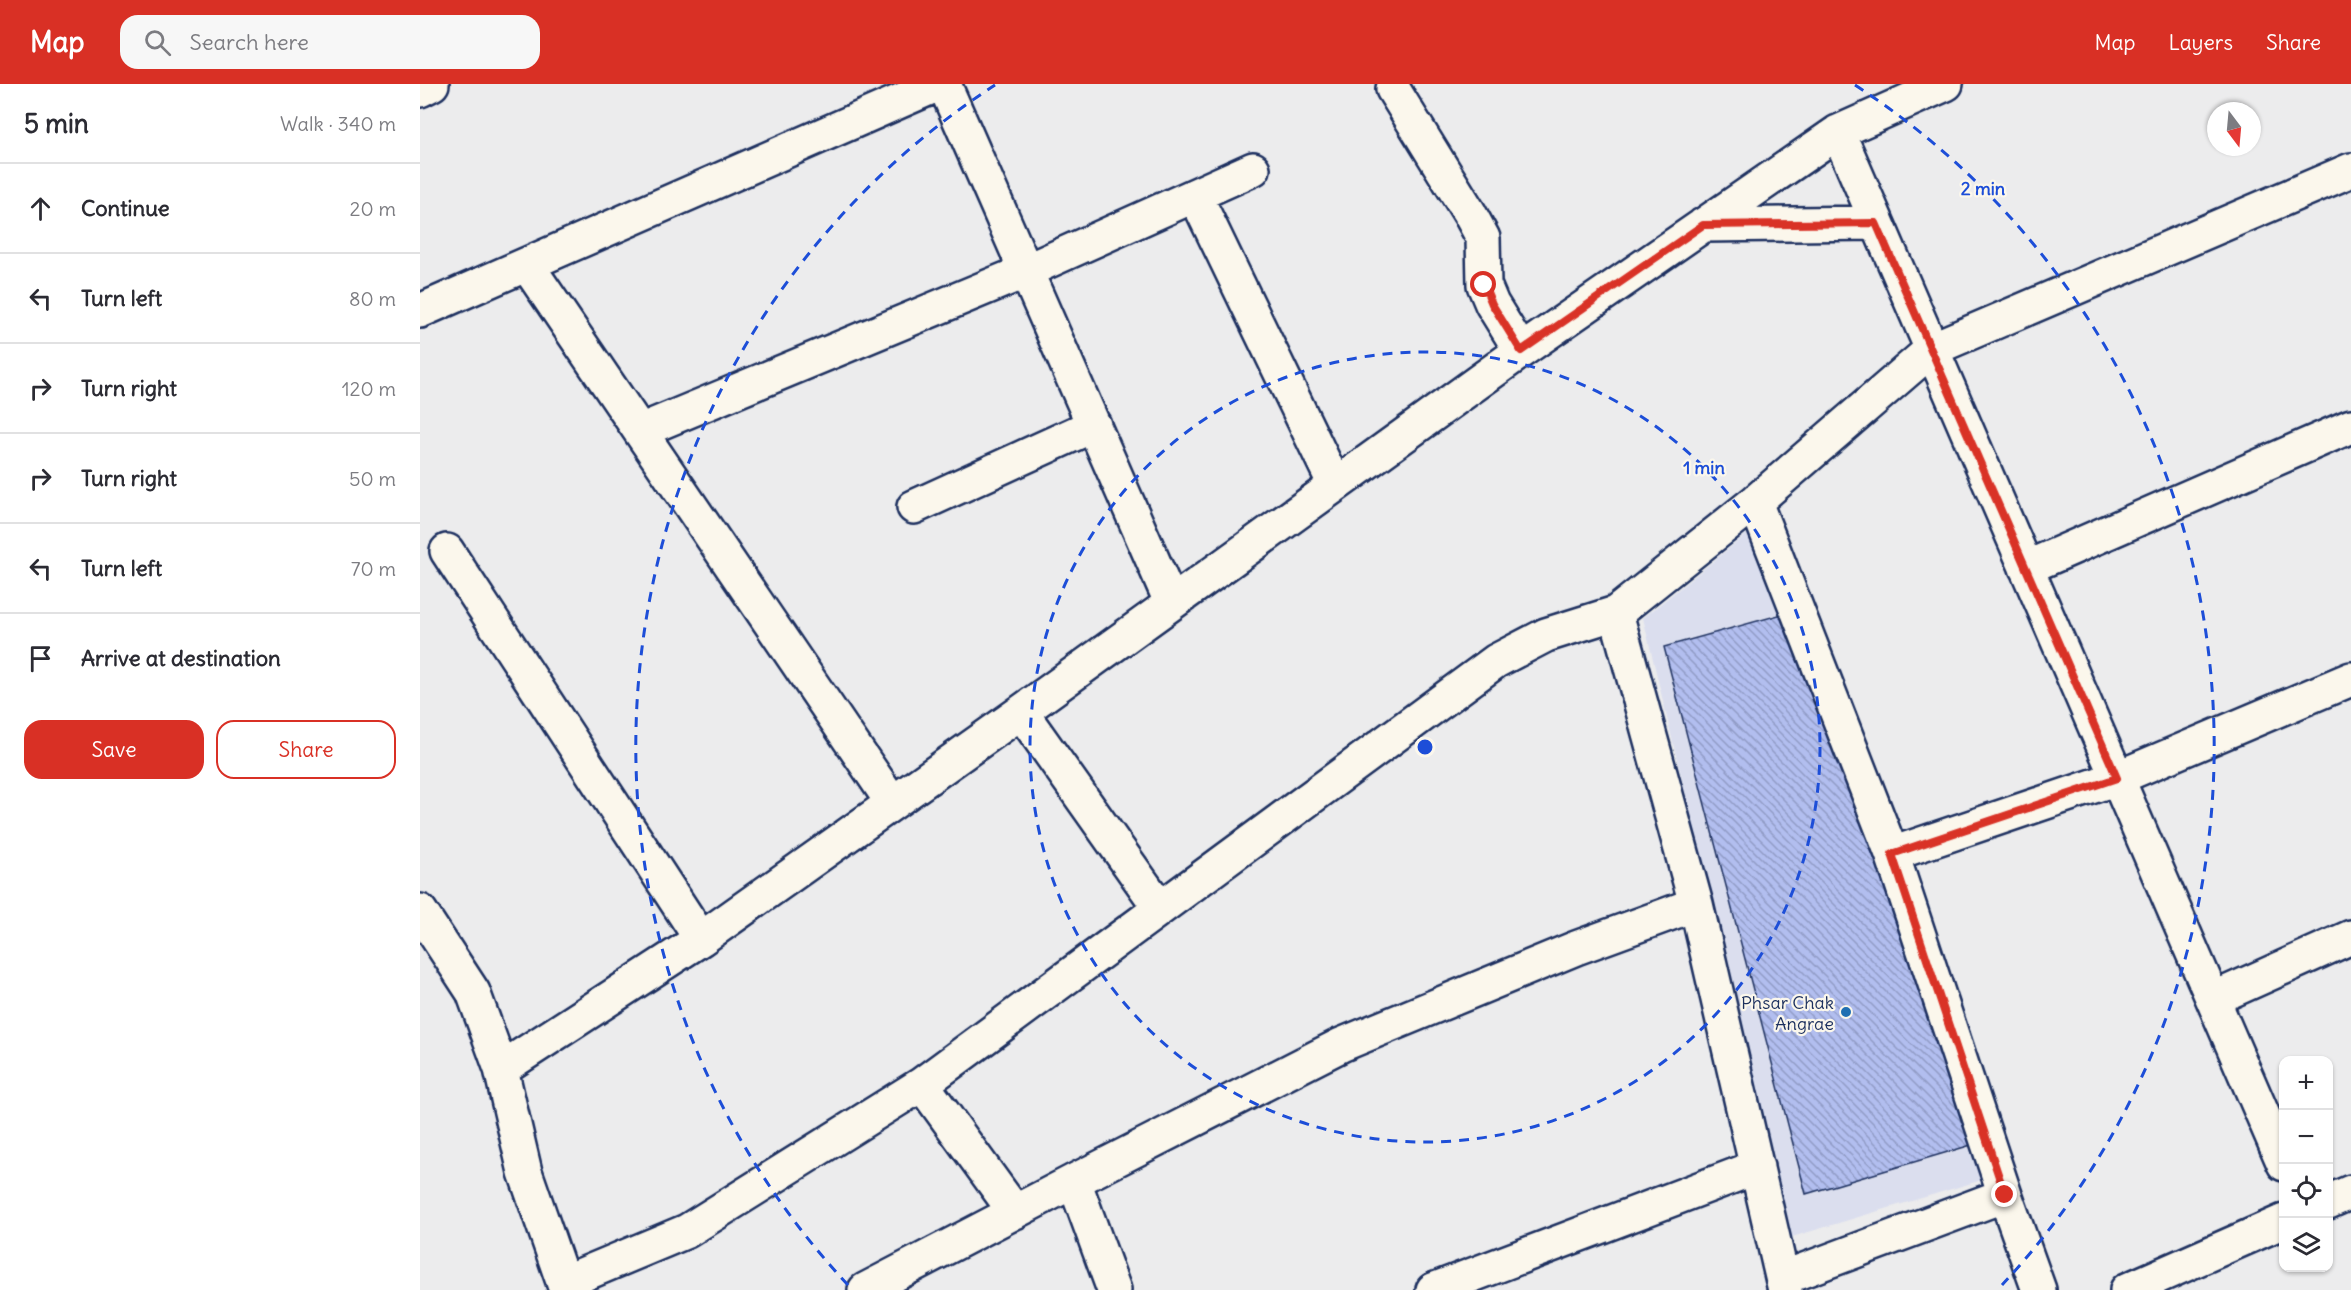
<!DOCTYPE html>
<html lang="en">
<head>
<meta charset="utf-8">
<style>
  body { margin:0; font-family:Delius,sans-serif; background:#f7f7f7; color:#2b2b33 }
  .controls { position:absolute; right:18px; bottom:18px; display:grid; overflow:hidden; border-radius:12px; box-shadow:0 2px 4px #0004 }
  .controls button { width:54px; height:54px; display:grid; place-items:center; padding:0; border:0; border-bottom:2px solid #e1e1e2; background:#fff; color:#2b2b33; font:30px sans-serif }
  .compass { position:absolute; left:1787px; top:18px; width:54px; height:54px; border-radius:50%; background:#fff; box-shadow:0 2px 4px #0004; rotate:164deg }
  .stop { position:absolute; width:18px; height:18px; margin:-14px; border:4px solid #d93025; border-radius:50%; background:#fff }
  .stop.end { background:#d93025; border-color:#fff; box-shadow:0 2px 6px #0008 }
  .list { margin:0; padding:0; list-style:none }
  h2 { display:flex; justify-content:space-between; align-items:center; height:78px; margin:0; padding:0 24px; font-size:26px }
  h2 small { font-size:20px; font-weight:400; color:#7c7c81 }
  .list li { display:grid; grid-template-columns:39px 1fr auto; gap:18px; align-items:center; box-sizing:border-box; height:90px; padding:0 24px; border-top:2px solid #e1e1e2 }
  .list b { display:block; font-size:22px; white-space:nowrap }
  .list em { font-size:20px; font-style:normal; color:#7c7c81 }
  .actions { display:flex; gap:12px; padding:18px 24px }
  .actions a { flex:1; padding:14px 0; border:2px solid #d93025; border-radius:18px; text-align:center; font-size:21px; color:#d93025 }
  .actions .main { background:#d93025; color:#fff }
  .icon { flex:none; width:33px; height:33px; fill:none; stroke:currentColor; stroke-width:2; stroke-linecap:round; stroke-linejoin:round }
  .map { position:relative; flex:none; width:1931px; height:1206px; overflow:hidden }
  header { display:flex; align-items:center; gap:36px; box-sizing:border-box; height:84px; padding:0 30px; background:#d93025; color:#fff }
  header strong { font-size:28px }
  nav { display:flex; gap:33px; margin-inline-start:auto; font-size:21px }
  .search { width:420px; height:54px; background:#f7f7f7; display:flex; align-items:center; gap:15px; box-sizing:border-box; padding:0 21px; border-radius:18px; color:#7c7c81; font-size:22px }
  main { display:flex }
  aside { flex:1; background:#fff }
  .map>svg:first-child { display:block }
  .built { fill:#dbdeee }
  .building { fill:url(#building-back-hatch); stroke:#1b2f5e; stroke-width:1.5 }
  .lines { fill:none; stroke-linecap:round; stroke-linejoin:round }
  .minor-casing { stroke:#1b2f5e; stroke-width:38 }
  .minor { stroke:#fbf7ec; stroke-width:33 }
  .route { stroke:#d93025; stroke-width:8 }
  .ring { fill:none; stroke:#1d4ed8; stroke-width:3; stroke-dasharray:10 8 }
  .poi-dot { fill:#1f6fb2; stroke:#fbf7ec; stroke-width:2 }
  .labels { text-anchor:middle; dominant-baseline:central; stroke-width:4.5; stroke-linejoin:round; paint-order:stroke }
  .poi-label { font-size:18px; fill:#1b2f5e; stroke:#fbf7ec; text-anchor:end }
  .centre { fill:#1d4ed8; stroke:#fbf7ec; stroke-width:3 }
  .ring-label { font-size:18px; text-anchor:middle; font-weight:bold; fill:#1d4ed8; stroke:#fbf7ec; stroke-width:4.5; stroke-linejoin:round; paint-order:stroke }
</style>
</head>
<body>
<header>
<strong>Map</strong>
<div class="search"><svg class="icon" aria-label="search" viewBox="0 0 24 24"><circle cx="10" cy="10" r="6"/><path d="M15 15l6 6"/></svg>Search here</div>
<nav><a>Map</a><a>Layers</a><a>Share</a></nav>
</header>
<main>
<aside>
<h2>5 min<small>Walk · 340 m</small></h2>
<ul class="list">
<li><svg class="icon" aria-label="ahead" viewBox="0 0 24 24"><path d="M12 20V5M6 11l6-6 6 6"/></svg><div><b>Continue</b></div><em>20 m</em></li>
<li><svg class="icon" aria-label="left" viewBox="0 0 24 24"><path d="M17 20v-9H6M10 6l-5 5 5 5"/></svg><div><b>Turn left</b></div><em>80 m</em></li>
<li><svg class="icon" aria-label="right" viewBox="0 0 24 24"><path d="M7 20v-9h11M14 6l5 5-5 5"/></svg><div><b>Turn right</b></div><em>120 m</em></li>
<li><svg class="icon" aria-label="right" viewBox="0 0 24 24"><path d="M7 20v-9h11M14 6l5 5-5 5"/></svg><div><b>Turn right</b></div><em>50 m</em></li>
<li><svg class="icon" aria-label="left" viewBox="0 0 24 24"><path d="M17 20v-9H6M10 6l-5 5 5 5"/></svg><div><b>Turn left</b></div><em>70 m</em></li>
<li><svg class="icon" aria-label="arrive" viewBox="0 0 24 24"><path d="M6 21V4h12l-3 4 3 4H6"/></svg><div><b>Arrive at destination</b></div></li>
</ul>
<div class="actions"><a class="main">Save</a><a>Share</a></div>
</aside>
<div class="map">
<svg width="1931" height="1206" viewBox="0 0 1931 1206">
  <defs>
    <pattern id="building-back-hatch" width="6" height="6" patternUnits="userSpaceOnUse" patternTransform="scale(1.5)"><rect width="6" height="6" fill="#b2beef"/><path d="M-1 5l2 2M0 0l6 6M5-1l2 2" fill="none" stroke="#909bc5"/></pattern>
  </defs>
  <rect width="100%" height="100%" fill="#ececed"/>
  <filter id="ink" filterUnits="userSpaceOnUse"><feTurbulence type="fractalNoise" baseFrequency=".0167" numOctaves="2"/><feDisplacementMap in="SourceGraphic" scale="12" xChannelSelector="R" yChannelSelector="G"/><feConvolveMatrix kernelMatrix="1 2 1 2 8 2 1 2 1" color-interpolation-filters="sRGB"/></filter>
  <g filter="url(#ink)">
    <!-- built -->
    <path class="built" d="M1354 428 1585 1089 1372 1153 1223 534Z"/>
    <!-- building -->
    <path class="building" d="M1373 527 1565 1057 1386 1110 1244 563Z"/>
    <g class="lines">
      <defs>
        <path id="minor" d="M524 0 751 518
          M973 5 1050 130 1063 154 1064 201 1072 220 1101 267
          M0 6 12 0
          M1418 48 1864 1080
          M775 111 915 401
          M1283 141 1457 139
          M107 181 472 718
          M0 227 519 0
          M220 347 606 187 833 85
          M1335 418 1472 770 1585 1111 1619 1206
          M494 423 674 341
          M27 467 281 855
          M1606 484 1931 342
          M1196 529 1276 820 1365 1206
          M601 628 740 824
          M1472 770 1697 694 1931 595
          M0 827 53 908 81 985 105 1088 146 1206
          M1793 915 1931 853
          M81 985 281 855 601 628 1101 267 1418 48 1526 0
          M502 1000 595 1128
          M654 1097 694 1206
          M1908 1118 1931 1108
          M1363 1194 1585 1111
          M145 1198 267 1147 502 1000 1076 577 1126 551 1196 529 1335 418 1512 265 1931 86
          M445 1206 654 1097 921 961 1156 864 1276 820
          M1013 1206 1337 1083
          M1707 1206 1864 1137"/>
      </defs>
      <!-- minor casing -->
      <use href="#minor" class="minor-casing"/>
      <!-- minor -->
      <use href="#minor" class="minor"/>
    </g>
  </g>
  <g class="lines" filter="url(#ink)">
    <!-- route -->
    <path class="route" d="M1064 201 1072 220 1101 267 1283 141 1456 139 1697 694 1472 770 1585 1111"/>
  </g>
  <!-- distance rings -->
  <g class="ring">
    <circle cx="1005" cy="663" r="395"/>
    <path d="M428 1201A789 789 0 0 1 575 1M1435 1A789 789 0 0 1 1582 1201"/>
  </g>
  <!-- markers -->
  <circle class="poi-dot" cx="1426" cy="928" r="6"/>
  <g class="labels">
    <!-- poi labels -->
    <g class="poi-label">
      <text x="1414" y="918">Phsar Chak<tspan x="1414" dy="21">Angrae</tspan></text>
    </g>
  </g>
  <circle cx="1005" cy="663" r="9" class="centre"/>
  <g class="ring-label">
    <text x="1563" y="111">2 min</text>
    <text x="1284" y="390">1 min</text>
  </g>
</svg>
<div class="controls">
<button>+</button>
<button>−</button>
<button><svg class="icon" aria-label="locate" viewBox="0 0 24 24"><circle cx="12" cy="12" r="6"/><path d="M12 2v4M12 18v4M2 12h4M18 12h4"/></svg></button>
<button><svg class="icon" aria-label="layers" viewBox="0 0 24 24"><path d="M12 4l9 5-9 5-9-5zM3 14l9 5 9-5"/></svg></button>
</div>
<svg class="compass" viewBox="-18 -18 36 36"><path d="M0-13l5 13h-10z" fill="#e53935"/><path d="M0 13l5-13h-10z" fill="#7c7c81"/></svg>
<div class="stop" style="left:1064px;top:201px"></div>
<div class="stop end" style="left:1585px;top:1111px"></div>
</div>
</main>
</body>
</html>
